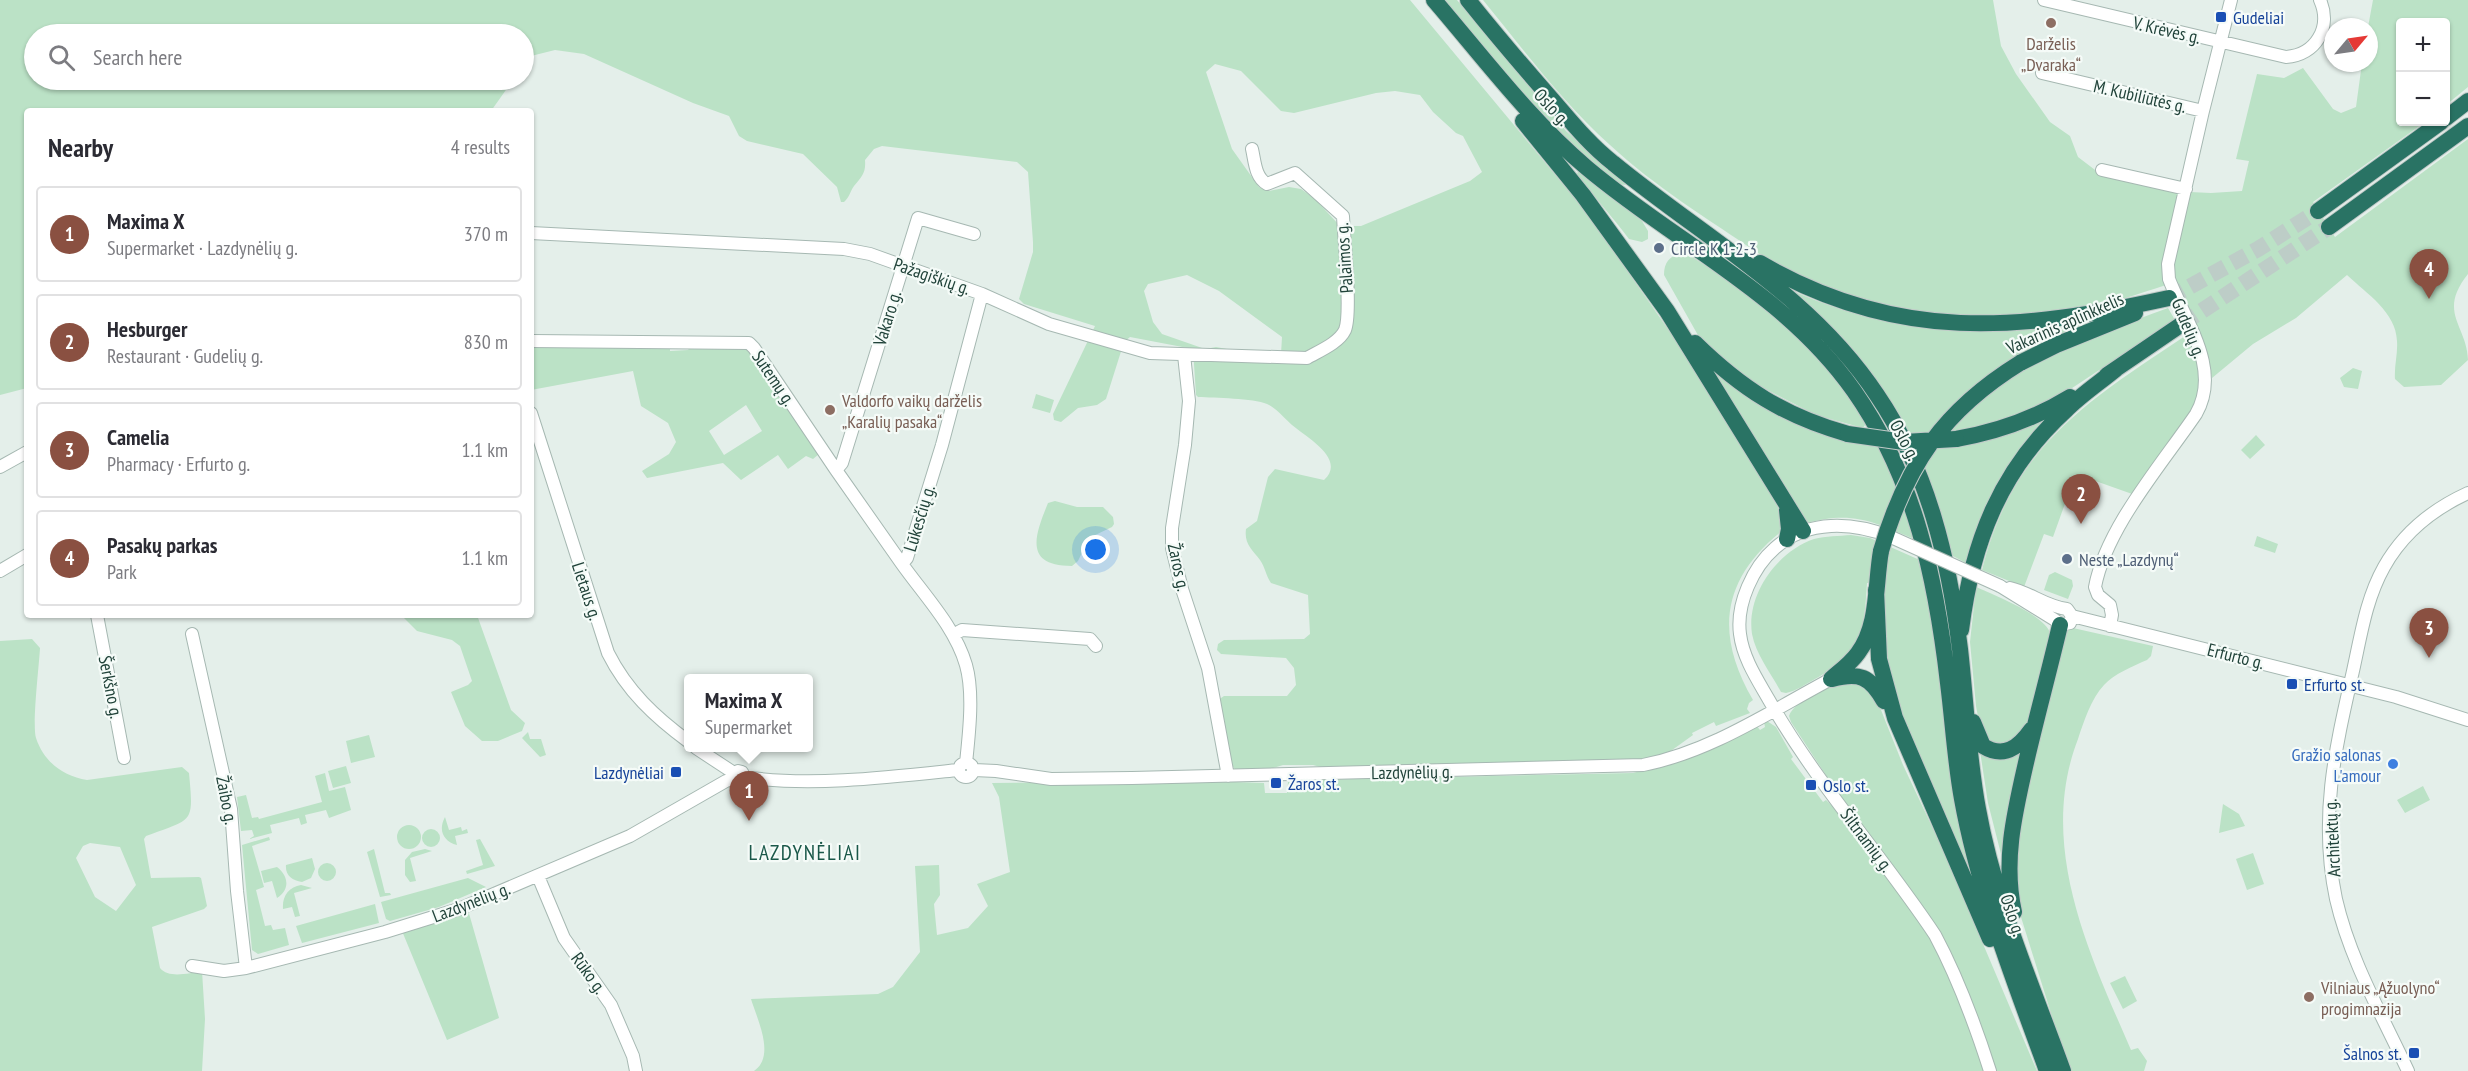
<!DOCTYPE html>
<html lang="en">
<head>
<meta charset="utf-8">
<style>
  body { margin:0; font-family:"PT Sans Narrow",sans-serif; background:#f2f2f3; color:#2b2b33 }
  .controls { position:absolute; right:18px; top:18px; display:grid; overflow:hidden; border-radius:6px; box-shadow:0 2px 4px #0004 }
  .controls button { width:54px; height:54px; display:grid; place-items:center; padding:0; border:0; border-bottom:2px solid #e1e1e2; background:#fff; color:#2b2b33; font:30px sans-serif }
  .compass { position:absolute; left:2324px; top:18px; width:54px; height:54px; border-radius:50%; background:#fff; box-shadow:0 2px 4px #0004; rotate:61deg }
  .you { position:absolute; left:1096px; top:550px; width:21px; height:21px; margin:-15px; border:4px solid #fff; border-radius:50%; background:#1a73e8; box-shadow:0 0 0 9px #1a73e833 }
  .badge { display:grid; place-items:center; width:39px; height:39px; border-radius:50%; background:#8a5041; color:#fff; font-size:20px; font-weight:700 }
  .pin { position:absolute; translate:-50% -50px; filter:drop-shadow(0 2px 3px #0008) }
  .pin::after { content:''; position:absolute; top:32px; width:21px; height:18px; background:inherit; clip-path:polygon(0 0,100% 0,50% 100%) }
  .popup { position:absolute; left:684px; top:674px; width:129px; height:78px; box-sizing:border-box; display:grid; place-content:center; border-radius:6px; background:#fff; filter:drop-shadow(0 2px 4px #0005); font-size:20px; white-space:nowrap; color:#7c7c81 }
  .popup b { font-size:22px; color:#2b2b33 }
  .popup::after { content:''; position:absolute; left:50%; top:100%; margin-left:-12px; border:12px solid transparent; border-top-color:#fff }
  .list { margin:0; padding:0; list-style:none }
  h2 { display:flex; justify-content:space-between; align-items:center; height:78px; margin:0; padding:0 24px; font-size:26px }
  h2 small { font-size:20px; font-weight:400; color:#7c7c81 }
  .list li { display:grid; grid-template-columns:39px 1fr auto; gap:18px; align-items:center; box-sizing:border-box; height:96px; margin:0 12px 12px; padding:0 12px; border:2px solid #e1e1e2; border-radius:6px }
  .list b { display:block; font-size:22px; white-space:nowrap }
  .list p { margin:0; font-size:20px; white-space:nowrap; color:#7c7c81 }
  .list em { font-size:20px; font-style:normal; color:#7c7c81 }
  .icon { flex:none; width:33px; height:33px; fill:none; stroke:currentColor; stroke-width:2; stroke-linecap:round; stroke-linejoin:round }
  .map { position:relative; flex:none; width:2468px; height:1071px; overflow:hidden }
  .search { position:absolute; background:#fff; box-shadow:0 2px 4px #0004; left:24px; top:24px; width:510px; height:66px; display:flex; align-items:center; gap:15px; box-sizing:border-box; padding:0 21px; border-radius:33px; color:#7c7c81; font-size:22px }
  .panel { position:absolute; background:#fff; box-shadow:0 2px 4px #0004; left:24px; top:108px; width:510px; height:510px; border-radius:6px }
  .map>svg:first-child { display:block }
  .green { fill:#bbe2c6; fill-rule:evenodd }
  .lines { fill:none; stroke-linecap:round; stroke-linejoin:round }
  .highway-tunnel { stroke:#bdcdc7; stroke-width:16; stroke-dasharray:16 8; stroke-linecap:butt }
  .minor-casing { stroke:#a6b8b2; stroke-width:14 }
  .highway-casing { stroke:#c1cac8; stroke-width:18 }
  .minor { stroke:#fff; stroke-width:12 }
  .highway { stroke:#297364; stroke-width:16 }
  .minor-bridge-casing { stroke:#a6b8b2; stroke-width:14; stroke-linecap:butt }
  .highway-bridge-casing { stroke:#c1cac8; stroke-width:18; stroke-linecap:butt }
  .minor-bridge { stroke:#fff; stroke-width:12 }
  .highway-bridge { stroke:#297364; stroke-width:16 }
  .transit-dot { fill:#1a4fb4; stroke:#f5fbf8; stroke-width:2 }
  .education-dot { fill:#8d6e63; stroke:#f5fbf8; stroke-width:2 }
  .service-dot { fill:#5c6f8a; stroke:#f5fbf8; stroke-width:2 }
  .shop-dot { fill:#3f7fe0; stroke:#f5fbf8; stroke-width:2 }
  .labels { text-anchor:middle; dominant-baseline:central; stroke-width:4.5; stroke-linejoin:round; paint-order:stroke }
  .transit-label { font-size:18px; fill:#164399; stroke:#f5fbf8; text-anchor:start }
  .street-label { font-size:18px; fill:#21433a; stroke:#f5fbf8 }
  .education-label { font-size:18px; fill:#785e54; stroke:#f5fbf8; text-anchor:start }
  .service-label { font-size:18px; fill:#4e5e75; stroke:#f5fbf8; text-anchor:start }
  .shop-label { font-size:18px; fill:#366cbe; stroke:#f5fbf8; text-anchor:end }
  .quarter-label { font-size:21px; letter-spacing:1.5px; fill:#1a5849; stroke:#f5fbf8 }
</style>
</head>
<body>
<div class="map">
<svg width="2468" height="1071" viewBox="0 0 2468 1071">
  <rect width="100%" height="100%" fill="#e4efea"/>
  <!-- green -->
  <path class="green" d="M0 0H1410L1587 213 1679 345 1756 466 1781 513 1783 530C1722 578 1714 633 1753 700L1749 703 1747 709 1750 713 1716 726 1714 722 1692 733 1693 735 1668 753 1648 759 1328 769 1313 765H1283L1263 771H1236L1232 765 1218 700 1224 696H1287L1296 685 1294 668 1286 658 1221 654 1217 650 1218 644 1224 640 1304 639 1310 634 1308 595 1271 583C1266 576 1265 567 1260 560 1252 549 1244 544 1246 529L1257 521 1268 477 1275 469 1324 480C1347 459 1306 437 1292 425 1285 419 1276 408 1267 404 1253 398 1215 398 1198 397L1196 395 1193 349 1130 337 1124 342 1106 399 1097 405 1078 408 1061 422 1054 420 1053 414 1095 326 1024 304 1019 299 1033 252V242L1028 172 1017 162 882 146 874 149 865 160C866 173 862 176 854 186 850 191 850 197 844 202H841L837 187 803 154 747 141 739 136 729 116 693 103 584 54 555 50 527 57 524 62V34H34V80H513L491 111H27V388L0 395ZM1215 64 1241 71 1281 111 1294 113 1376 93 1395 91 1420 95 1433 112 1456 133 1463 136 1482 172 1470 181 1361 226H1340L1315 199 1301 189 1289 187 1269 191 1259 187 1232 149 1206 72ZM1187 275 1219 291 1282 337 1281 354 1238 351 1216 347 1205 349 1162 334 1153 322 1144 291 1148 284Z
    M1442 0H1457L1566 131 1626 185 1617 184 1554 130Z
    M1483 0H1993L2001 46 2016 74 2050 122 2070 136 2078 157 2103 176 2179 192 2166 285C2138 294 2110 304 2082 309 1971 326 1855 313 1758 253 1708 219 1654 186 1610 145 1562 102 1523 49 1483 0Z
    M2373 0H2468V87L2446 105V22H2400V122H2425L2313 202 2335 237 2468 139V274C2437 313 2467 325 2468 360L2441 385 2404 387 2395 379C2394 366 2398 354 2397 341 2396 312 2367 294 2347 275L2296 318 2253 344 2212 378C2206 339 2179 305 2174 269 2172 248 2186 214 2190 192L2211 193 2242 191 2249 161 2236 159 2257 74 2284 78 2303 68 2333 109 2341 113 2356 107 2362 63H2369L2368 27Z
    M1579 169 1642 221 1648 231V239L1642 242 1629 239C1612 216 1593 196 1577 174Z
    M1686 253 1745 291 1781 320 1832 373 1867 422 1863 428 1816 415 1742 377 1699 337 1664 275C1664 260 1672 254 1686 253Z
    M1793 291C1893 336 1998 336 2105 320L2007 363 1935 448 2056 411 1966 563 1951 555C1940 521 1932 483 1918 450 1891 390 1842 333 1793 291Z
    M2168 308 2175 320 2057 398 2015 418 1946 434C2006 365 2085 339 2168 308Z
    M2188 334 2200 365 2197 403 2135 495 2087 478 2078 503 2067 498 2053 537 2044 534 2024 587 1982 570C2013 445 2088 401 2188 334Z
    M531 344 670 345V351L688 350 692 345H746L819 454 813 459 806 456 788 469 778 455 741 480 723 463 647 478 642 471 669 454 676 442 668 423 641 406 633 371 531 390ZM746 405 762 431 724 455 709 431Z
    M1710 368 1773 413 1826 435 1880 447 1917 540C1870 521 1854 510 1802 524Z
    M2353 368 2362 371 2358 389 2344 387 2340 378Z
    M1036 394 1054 400 1050 413 1032 408Z
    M2256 435 2265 445 2250 459 2241 450Z
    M1055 501 1077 507H1103L1113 517 1114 524 1112 527 1089 538 1078 561 1072 566C1023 566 1035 535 1048 503Z
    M1851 535 1870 538 1922 561 1978 896 1899 710 1883 640 1884 582 1867 583C1864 633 1862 654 1815 679 1806 684 1796 691 1786 693L1781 692C1771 673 1756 655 1752 634 1746 594 1778 551 1814 539 1826 536 1839 536 1851 535Z
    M2257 536 2278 544 2275 553 2254 546Z
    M2055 572 2072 580 2073 586 2068 599 2044 590 2049 575Z
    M1976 587C1994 595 2046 615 2051 635L2029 725 2000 749 1981 733 1976 706 1970 642Z
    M401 615H477L511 710 525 723 522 731 498 741H482L465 726 451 692 468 685 472 681 460 646 452 640 417 631Z
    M2073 628 2153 646 2151 656 2147 660C2133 666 2114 674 2104 685 2091 699 2084 721 2078 739 2037 845 2089 953 2131 1050L2138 1048 2147 1061 2144 1071H2069L2016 901 2015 830 2065 632Z
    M32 639 40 648C39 666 32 725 36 738 44 762 63 776 87 780L182 767 189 773C194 825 193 818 146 836L144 839 151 878 199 877 201 878 207 906 204 909 152 927 160 968C169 979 189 973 202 971L205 1019 202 1071H0V641ZM90 843 120 847 136 885 116 911 95 897 76 858 83 846Z
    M1851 678 1875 695 1903 765 1944 852 2037 1071H1994L1965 987 1791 722 1789 716C1794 700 1836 681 1851 678Z
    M1767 721 1776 727 1793 757 1791 759 1823 802 1826 800 1845 818 1935 944 1945 964 1986 1071H754C776 1056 757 1019 751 999L878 994 893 987 920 952 915 866 939 865 940 895 934 904 937 935 968 928 988 906 977 884 1010 872 999 797 992 783 1205 781 1264 783 1265 793H1287L1288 782 1310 780 1633 773 1679 761 1756 725 1760 730 1765 727 1764 722Z
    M528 732 530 739H541L546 755 540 757 522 738Z
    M369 735 375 757 351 763 346 741Z
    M2027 744 2002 858 1988 803 1980 751Z
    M346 766 351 783 333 788 328 771Z
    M325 773 329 791 345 787 351 810 329 818 326 810 305 815 307 823 301 825 299 818 270 825 272 833 249 839 254 836 252 830 241 831 237 797 246 795 252 818 258 817 259 819 322 802 315 776Z
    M2423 786 2430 800 2405 813 2397 800Z
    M2223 804 2239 814 2245 826 2219 833Z
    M445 817 449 830 461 827 462 831 467 829 468 833 455 836 457 845C443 841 438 830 445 817Z
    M397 837a12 12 0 1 1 24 0a12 12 0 1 1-24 0Z
    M422 838a9 9 0 1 1 18 0a9 9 0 1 1-18 0Z
    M269 837 270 840 252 846 264 887 256 890 265 926 271 925 273 930 285 928 289 945 258 954 252 950 242 845Z
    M480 839 495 866 467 874 466 871 483 865 476 840Z
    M374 849 385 893H390L391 895 380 897 367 852Z
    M425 849 432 851 410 858 416 881 410 882 405 875V860L412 852Z
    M2253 853 2264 884 2247 890 2236 859Z
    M312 858 315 869 311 878 302 882C292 881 285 875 286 865Z
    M318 872a9 9 0 1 1 18 0a9 9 0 1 1-18 0Z
    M277 867C289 876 290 890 277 898L272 881 264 883 261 871Z
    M468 878 486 887 439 907 390 921 386 919 381 902Z
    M301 885 312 888 294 893 300 916 295 917 292 907 283 909C282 896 289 887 301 885Z
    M375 904 379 923 302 943 296 926Z
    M468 910 499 1018 447 1040 402 931Z
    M2125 976 2137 1001 2123 1009 2110 983Z"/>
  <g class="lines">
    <!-- highway-tunnel -->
    <path class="highway-tunnel" d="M2169 298 2258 249 2318 211
      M2182 324 2329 227"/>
    <defs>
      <path id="minor" d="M2044 0 2286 57C2316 55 2332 27 2320 0
        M2042 73 2203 111
        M2102 170 2186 189
        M531 233 844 249 870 254 982 294 1049 324 1150 353 1307 358C1319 351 1339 343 1345 330 1352 313 1344 239 1343 216L1295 173 1267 184C1255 177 1255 162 1252 149
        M531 341 749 343 754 348 836 470 902 564
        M1184 355 1189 401 1185 445 1172 528V548L1182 589 1208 668 1228 776
        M531 413 608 653C627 691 655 717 689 742
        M0 467 27 452
        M836 470 842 463 918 218 974 234
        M1891 537C1853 522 1808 519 1775 548 1753 567 1736 604 1740 634 1743 658 1757 679 1769 700 1816 783 1882 855 1935 935 1958 978 1975 1024 1990 1071
        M0 571 27 555
        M2000 586 2055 620 2060 625 2070 623 2072 616
        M2010 588C2029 592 2047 607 2067 609L2072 616
        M97 615 124 758
        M2072 616 2396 697 2468 720
        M2110 626 2112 615 2110 605 2098 595 2095 587C2106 528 2162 464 2196 414 2222 369 2185 321 2169 279L2168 264 2203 111 2231 0
        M192 634 231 809 237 891 246 968
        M953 635 962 630 1090 639 1096 646
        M696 748 734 773
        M959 770a7 7 0 1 1 14 0a7 7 0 1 1-14 0Z
        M966 763C969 734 974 693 966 665 955 627 924 595 902 564L907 558 942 445 982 294
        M974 770 996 771 1051 779 1132 778 1643 765C1710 752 1771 711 1831 679
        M733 779 734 773 738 771 742 772 744 777C810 787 892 777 958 770
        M538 876 564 938 611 1005 633 1056 636 1071
        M192 966 224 971 246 968 385 932 459 909 630 836 726 781 733 779 741 781 744 777
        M2408 1071C2382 1015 2350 960 2336 899 2319 818 2335 750 2353 671 2361 635 2366 599 2384 567 2403 533 2433 509 2468 493"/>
      <path id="highway" d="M1434 0C1483 57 1529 119 1587 168 1676 243 1785 293 1854 391 1915 478 1936 579 1948 683 1953 722 1955 761 1962 799 1979 893 2015 982 2047 1071
        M1468 0C1496 35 1525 69 1555 103 1573 124 1591 146 1613 163 1704 238 1811 295 1877 395 1928 470 1949 560 1960 649 1966 702 1968 756 1978 809 1994 899 2032 985 2063 1071
        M2446 118 2468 101
        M1523 121 1583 195 1667 311 1803 531
        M2318 211 2441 122
        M2329 227 2468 126
        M1760 263C1898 343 2019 331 2169 298
        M1695 343C1742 389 1784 416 1848 434
        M2020 363 2056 345 2135 313
        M2107 375 2182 324
        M1956 439C1997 432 2034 419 2070 397
        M1787 539 1789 529 1787 510
        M1876 590 1879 659 1895 718 1990 939
        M1961 630C1972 543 2000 470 2066 410 2081 395 2099 383 2116 369
        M1831 679C1840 671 1851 663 1858 653 1879 625 1875 584 1881 551
        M1832 679C1859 672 1870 676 1884 701
        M1973 722 1983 746C2004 759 2019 747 2031 730
        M2014 912C2003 863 2014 815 2025 767 2036 719 2049 672 2060 625"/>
    </defs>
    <!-- minor casing -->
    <use href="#minor" class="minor-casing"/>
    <!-- highway casing -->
    <use href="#highway" class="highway-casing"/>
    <!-- minor -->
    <use href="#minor" class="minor"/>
    <!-- highway -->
    <use href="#highway" class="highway"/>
    <defs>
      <path id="minor-bridge" d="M1891 537 2000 586"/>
      <path id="highway-bridge" d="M1848 434 1904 442 1956 439
        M1881 551C1906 465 1944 410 2020 363"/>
    </defs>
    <!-- minor-bridge casing -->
    <use href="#minor-bridge" class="minor-bridge-casing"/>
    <!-- highway-bridge casing -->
    <use href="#highway-bridge" class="highway-bridge-casing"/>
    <!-- minor-bridge -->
    <use href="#minor-bridge" class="minor-bridge"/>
    <!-- highway-bridge -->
    <use href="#highway-bridge" class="highway-bridge"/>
  </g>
  <!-- markers -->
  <g class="transit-dot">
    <rect x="2215" y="11" width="12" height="12" rx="3"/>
    <rect x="2286" y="678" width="12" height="12" rx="3"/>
    <rect x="670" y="766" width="12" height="12" rx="3"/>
    <rect x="1270" y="777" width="12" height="12" rx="3"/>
    <rect x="1805" y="779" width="12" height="12" rx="3"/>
    <rect x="2408" y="1047" width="12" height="12" rx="3"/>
  </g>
  <g class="education-dot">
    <circle cx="2051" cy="23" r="6"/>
    <circle cx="830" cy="410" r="6"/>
    <circle cx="2309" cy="997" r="6"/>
  </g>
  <g class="service-dot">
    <circle cx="1659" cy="248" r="6"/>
    <circle cx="2067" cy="559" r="6"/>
  </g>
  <circle class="shop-dot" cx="2393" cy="764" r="6"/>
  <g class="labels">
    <!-- transit labels -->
    <g class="transit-label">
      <text x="2233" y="17">Gudeliai</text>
      <text x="2304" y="684">Erfurto st.</text>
      <text x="664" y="772" text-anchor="end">Lazdynėliai</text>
      <text x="1288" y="783">Žaros st.</text>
      <text x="1823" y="785">Oslo st.</text>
      <text x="2402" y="1053" text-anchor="end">Šalnos st.</text>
    </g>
    <!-- street labels -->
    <g class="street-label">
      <text transform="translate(2167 30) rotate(13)">V. Krėvės g.</text>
      <text transform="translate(2140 96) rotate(13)">M. Kubiliūtės g.</text>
      <text transform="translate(1552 107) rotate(47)">Oslo g.</text>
      <text transform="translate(1344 258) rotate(-94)">Palaimos g.</text>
      <text transform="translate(932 276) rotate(19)">Pažagiškių g.</text>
      <text transform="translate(887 318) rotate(-73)">Vakaro g.</text>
      <text transform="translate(2065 323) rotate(-24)">Vakarinis aplinkkelis</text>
      <text transform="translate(2189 328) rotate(68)">Gudelių g.</text>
      <text transform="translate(774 378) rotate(56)">Sutemų g.</text>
      <text transform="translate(1905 440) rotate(62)">Oslo g.</text>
      <text transform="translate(919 518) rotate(-73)">Lūkesčių g.</text>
      <text transform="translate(1179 567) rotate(78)">Žaros g.</text>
      <text transform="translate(587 591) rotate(72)">Lietaus g.</text>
      <text transform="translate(2236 656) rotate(14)">Erfurto g.</text>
      <text transform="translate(111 687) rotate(79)">Šerkšno g.</text>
      <text transform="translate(1412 772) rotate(-1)">Lazdynėlių g.</text>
      <text transform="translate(227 800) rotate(79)">Žaibo g.</text>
      <text transform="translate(2332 838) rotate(-93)">Architektų g.</text>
      <text transform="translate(1867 840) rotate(53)">Šiltnamių g.</text>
      <text transform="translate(471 902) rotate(-21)">Lazdynėlių g.</text>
      <text transform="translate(2013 915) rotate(71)">Oslo g.</text>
      <text transform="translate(589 973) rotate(54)">Rūko g.</text>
    </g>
    <!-- education labels -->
    <g class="education-label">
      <text x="2051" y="43" text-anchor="middle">Darželis<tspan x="2051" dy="21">„Dvaraka“</tspan></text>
      <text x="842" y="400">Valdorfo vaikų darželis<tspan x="842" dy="21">„Karalių pasaka“</tspan></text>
      <text x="2321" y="987">Vilniaus „Ąžuolyno“<tspan x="2321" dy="21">progimnazija</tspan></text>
    </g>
    <!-- service labels -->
    <g class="service-label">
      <text x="1671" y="248">Circle K 1-2-3</text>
      <text x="2079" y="559">Neste „Lazdynų“</text>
    </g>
    <!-- shop labels -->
    <g class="shop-label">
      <text x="2381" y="754">Gražio salonas<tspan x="2381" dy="21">L'amour</tspan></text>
    </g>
    <!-- quarter labels -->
    <g class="quarter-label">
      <text x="805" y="852">LAZDYNĖLIAI</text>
    </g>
  </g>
</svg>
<div class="controls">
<button>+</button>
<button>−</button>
</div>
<svg class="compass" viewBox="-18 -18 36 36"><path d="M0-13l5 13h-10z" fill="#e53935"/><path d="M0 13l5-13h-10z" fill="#7c7c81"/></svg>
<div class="you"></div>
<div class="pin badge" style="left:749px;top:821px">1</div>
<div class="popup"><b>Maxima X</b>Supermarket</div>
<div class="pin badge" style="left:2081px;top:524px">2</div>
<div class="pin badge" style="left:2429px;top:658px">3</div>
<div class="pin badge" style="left:2429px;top:299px">4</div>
<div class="search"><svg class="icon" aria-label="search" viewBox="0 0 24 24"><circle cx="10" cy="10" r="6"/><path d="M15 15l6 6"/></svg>Search here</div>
<section class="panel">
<h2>Nearby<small>4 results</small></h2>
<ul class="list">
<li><span class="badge">1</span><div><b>Maxima X</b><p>Supermarket · Lazdynėlių g.</p></div><em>370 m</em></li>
<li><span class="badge">2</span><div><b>Hesburger</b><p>Restaurant · Gudelių g.</p></div><em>830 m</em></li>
<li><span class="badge">3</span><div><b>Camelia</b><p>Pharmacy · Erfurto g.</p></div><em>1.1 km</em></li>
<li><span class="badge">4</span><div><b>Pasakų parkas</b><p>Park</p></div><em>1.1 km</em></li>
</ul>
</section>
</div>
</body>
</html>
